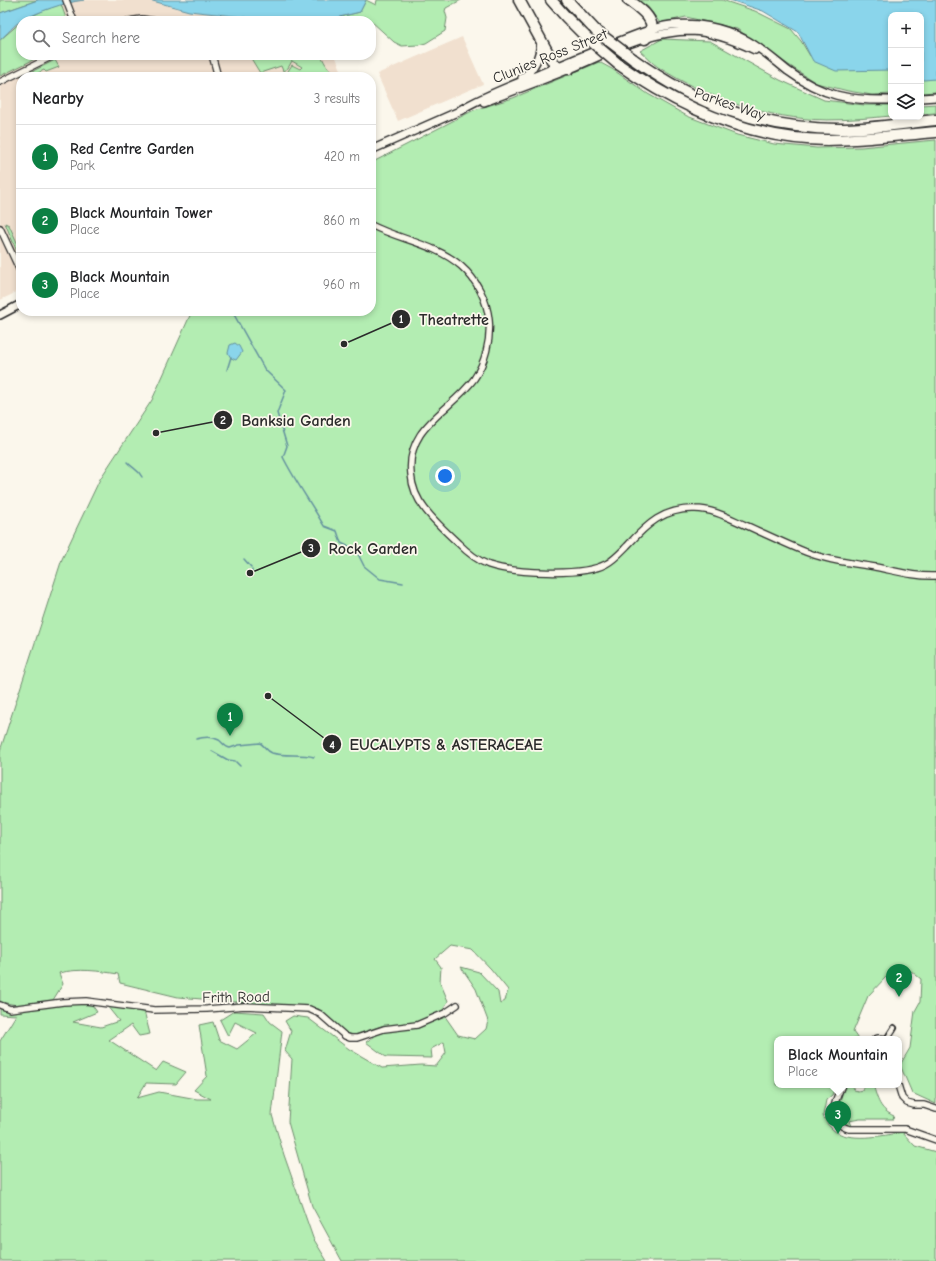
<!DOCTYPE html>
<html lang="en">
<head>
<meta charset="utf-8">
<style>
  body { margin:0; font-family:"Comic Neue",sans-serif; background:#f2f2f2; color:#202124 }
  .controls { position:absolute; right:12px; top:12px; display:grid; overflow:hidden; border-radius:8px; box-shadow:0 2px 6px #0003 }
  .controls button { width:36px; height:36px; display:grid; place-items:center; padding:0; border:0; border-bottom:1px solid #e0e0e0; background:#fff; color:#202124; font:20px sans-serif }
  .you { position:absolute; left:445px; top:476px; width:14px; height:14px; margin:-10px; border:3px solid #fff; border-radius:50%; background:#1a73e8; box-shadow:0 0 0 6px #1a73e833 }
  .badge { display:grid; place-items:center; width:26px; height:26px; border-radius:50%; background:#0b8043; color:#fff; font-size:13px; font-weight:700 }
  .pin { position:absolute; translate:-50% -33px; filter:drop-shadow(0 1px 2px #0008) }
  .pin::after { content:''; position:absolute; top:21px; width:14px; height:12px; background:inherit; clip-path:polygon(0 0,100% 0,50% 100%) }
  .popup { position:absolute; left:774px; top:1036px; width:128px; height:52px; box-sizing:border-box; display:grid; place-content:center; border-radius:8px; background:#fff; filter:drop-shadow(0 1px 3px #0005); font-size:13px; white-space:nowrap; color:#757577 }
  .popup b { font-size:15px; color:#202124 }
  .popup::after { content:''; position:absolute; left:50%; top:100%; margin-left:-8px; border:8px solid transparent; border-top-color:#fff }
  .list { margin:0; padding:0; list-style:none }
  h2 { display:flex; justify-content:space-between; align-items:center; height:52px; margin:0; padding:0 16px; font-size:17px }
  h2 small { font-size:13px; font-weight:400; color:#757577 }
  .list li { display:grid; grid-template-columns:26px 1fr auto; gap:12px; align-items:center; box-sizing:border-box; height:64px; padding:0 16px; border-top:1px solid #e0e0e0 }
  .list b { display:block; font-size:15px; white-space:nowrap }
  .list p { margin:0; font-size:13px; white-space:nowrap; color:#757577 }
  .list em { font-size:13px; font-style:normal; color:#757577 }
  .icon { flex:none; width:22px; height:22px; fill:none; stroke:currentColor; stroke-width:2; stroke-linecap:round; stroke-linejoin:round }
  .map { position:relative; flex:none; width:936px; height:1261px; overflow:hidden }
  .search { position:absolute; background:#fff; box-shadow:0 2px 6px #0003; left:16px; top:16px; width:360px; height:44px; display:flex; align-items:center; gap:10px; box-sizing:border-box; padding:0 14px; border-radius:16px; color:#757577; font-size:15px }
  .panel { position:absolute; background:#fff; box-shadow:0 2px 6px #0003; left:16px; top:72px; width:360px; height:244px; border-radius:16px }
  .map>svg:first-child { display:block }
  .built { fill:#f1e0cf }
  .green { fill:#b3edb2; stroke:#6f8c6e; fill-rule:evenodd }
  .water { fill:#8ad5eb; stroke:#64919e }
  .lines { fill:none; stroke-linecap:round; stroke-linejoin:round }
  .stream { stroke:#64919e; stroke-width:1.5 }
  .pedestrian-casing { stroke:#2b2b2b; stroke-width:8 }
  .minor-casing { stroke:#2b2b2b; stroke-width:8 }
  .tertiary-casing { stroke:#2b2b2b; stroke-width:10 }
  .motorway-casing { stroke:#2b2b2b; stroke-width:13 }
  .pedestrian { stroke:#fbf7ec; stroke-width:4.5 }
  .minor { stroke:#fbf7ec; stroke-width:5.5 }
  .tertiary { stroke:#fbf7ec; stroke-width:7 }
  .motorway { stroke:#fbf7ec; stroke-width:10 }
  .motorway-bridge-casing { stroke:#2b2b2b; stroke-width:13; stroke-linecap:butt }
  .motorway-bridge { stroke:#fbf7ec; stroke-width:10 }
  .labels { text-anchor:middle; dominant-baseline:central; stroke-width:3.5; stroke-linejoin:round; paint-order:stroke }
  .street-label { font-size:15px; fill:#2b2b2b; stroke:#fbf7ec }
  .leader { fill:none; stroke:#2b2b2b; stroke-width:1.5 }
  .callout-dot { fill:#2b2b2b; stroke:#fbf7ec; stroke-width:1.5 }
  .mark-label { font-size:12px; text-anchor:middle; font-weight:bold; fill:#fff }
  .callout-label { font-size:16px; text-anchor:middle; font-weight:bold; fill:#2b2b2b; stroke:#fbf7ec; stroke-width:3.5; stroke-linejoin:round; paint-order:stroke }
</style>
</head>
<body>
<div class="map">
<svg width="936" height="1261" viewBox="0 0 936 1261">
  <rect width="100%" height="100%" fill="#fbf7ec"/>
  <filter id="ink" filterUnits="userSpaceOnUse"><feTurbulence type="fractalNoise" baseFrequency=".025" numOctaves="2"/><feDisplacementMap in="SourceGraphic" scale="8" xChannelSelector="R" yChannelSelector="G"/><feConvolveMatrix kernelMatrix="1 2 1 2 8 2 1 2 1" color-interpolation-filters="sRGB"/></filter>
  <g filter="url(#ink)">
    <!-- built -->
    <path class="built" d="M0 0H366L323 21H21V55H335L344 77H21V288L11 295 0 300Z
      M462 37 483 84 398 121 377 74Z"/>
    <!-- green -->
    <path class="green" d="M0 0H38L0 13Z
      M366 0 376 5 377 0H461L446 8 445 11 447 18 445 31 426 43 418 45 402 46 394 42 371 21 367 19 362 21H323L360 12Z
      M637 0H722L755 11 791 29 801 41 810 56 891 60V94L872 95 848 91 816 83 775 56 737 29 686 17 660 23 648 7Z
      M61 4 67 21H23L42 11Z
      M21 22V55H43L0 76V40Z
      M662 39 710 41 780 80 824 100 864 105H891V116C870 118 848 120 827 120 768 119 708 99 658 67 652 63 646 56 640 51Z
      M249 55H321C325 64 329 72 338 74V77H327L326 74 320 77H301L299 72 287 77 288 71 292 65 300 69 302 67 292 61 288 68 283 71 281 66 260 73Z
      M55 60 59 67 46 72 44 70 30 77H21Z
      M599 62 612 69 648 94 687 116 737 135 774 144 817 148 861 147 936 140V1104L912 1093 900 1065 910 1048 915 1011 920 1002 921 979 911 971 886 977 868 996 853 1032 858 1039H777V1085H836L832 1095 826 1100 823 1116C825 1120 828 1125 832 1129 847 1143 884 1136 902 1132L915 1146 936 1152V1261H342L312 1206 288 1122 292 1059 285 1051 291 1031 285 1021 293 1016 308 1018 349 1049 382 1068 421 1065 436 1066 446 1053 444 1042 431 1049 432 1058 386 1057 366 1042 384 1030 401 1028 384 1025 354 1035 343 1032 319 1009 178 997 120 983 118 974C99 971 79 968 59 973L63 984 53 1000 17 1005 0 1002V751L62 559 100 479 152 400 192 311H371V163L474 110 513 98ZM450 946 473 950 491 969 508 990 505 1001 500 1004 498 992 479 972 461 967 476 989 488 1021 486 1029 475 1039 458 1035 442 1012 448 1001 440 982 441 967 435 959Z
      M921 72 936 74V92L921 93Z
      M936 104V113L921 114V105Z
      M5 223 9 225 21 251V261Z
      M90 1002 97 1012 73 1022 101 1027 119 1021 107 1006 144 1011 150 1034 139 1036 131 1025 109 1040 156 1071 163 1062 186 1072 176 1084 146 1083 137 1098 159 1092 197 1099H211L194 1090 207 1076 199 1025 213 1022 219 1040 237 1049 257 1033 235 1022 228 1036 220 1020 234 1011 264 1013 270 1022 282 1031 272 1115 284 1155 313 1238 327 1261H0V1041L16 1015 0 1014V1007L22 1010Z
      M845 1085H852L854 1090 858 1091 862 1090 864 1085H873C878 1100 879 1109 894 1116L893 1119H860L849 1121 851 1126 844 1124 836 1113Z"/>
    <!-- water -->
    <path class="water" d="M38 0H84C62 3 40 11 21 21 15 24 6 35 0 40V13Z
      M149 0H366L360 12 323 21H279L189 11Z
      M730 0H936V79L924 80 921 79V15H891V70L836 71 813 61 798 32 763 11Z
      M235 343 239 346 242 352 236 360 231 358 228 353 230 345Z"/>
    <g class="lines">
      <!-- stream -->
      <path class="stream" d="M232 311 265 370 286 390 277 413 287 446 283 457C295 481 311 503 324 526L337 531 341 543 356 550 364 566 380 579 403 583
        M227 370 231 357
        M127 462C133 469 137 468 142 477
        M244 559 251 567
        M250 577 252 575V569
        M196 739C203 737 212 736 219 740 223 743 225 747 230 748L239 745 260 743C265 746 266 751 272 753 285 757 301 753 314 757
        M212 751 228 760 235 761 240 766"/>
      <defs>
        <path id="pedestrian" d="M887 1039 894 1028"/>
        <path id="minor" d="M66 0 74 21
          M128 21 142 19 155 21
          M212 55 218 77
          M0 82 55 55
          M371 225C400 240 436 244 461 266 477 280 487 300 489 320 491 340 485 363 474 379 450 412 406 426 411 474 412 486 417 499 425 509 434 521 446 532 458 543 467 552 476 560 489 565 514 573 582 577 606 564 614 560 621 552 627 546 647 524 664 508 695 509 713 509 729 518 745 525 763 533 782 542 801 550 824 560 851 563 875 567 896 571 915 577 936 576
          M0 228 21 273
          M0 1005 10 1009 63 1002 86 1001 154 1010 207 1009 245 1006 309 1009 320 1014 345 1036 350 1038H357L384 1029 417 1025 445 1013 457 1005
          M875 1039 878 1038 887 1039
          M842 1085C834 1102 826 1122 849 1129H905L936 1140
          M898 1085 902 1098 907 1103 914 1105H924L936 1109"/>
        <path id="tertiary" d="M522 78C535 69 540 57 541 41
          M921 98 936 97
          M484 102C513 91 543 80 572 68 610 52 649 31 691 31 713 32 736 41 755 50
          M460 110C485 95 513 85 540 74 563 64 587 54 610 45 630 37 650 28 671 25 695 22 722 27 744 39 760 47 774 60 788 71 822 96 850 101 891 100
          M371 150 464 109
          M0 315 21 304"/>
        <path id="motorway" d="M519 0 553 62 557 66 569 69
          M551 0 566 17 585 36
          M567 0 596 31
          M628 0C640 8 663 24 645 39
          M633 59C697 105 759 128 839 129 870 129 905 123 936 120
          M618 64C680 108 749 139 827 140 863 140 900 135 936 132"/>
      </defs>
      <!-- pedestrian casing -->
      <use href="#pedestrian" class="pedestrian-casing"/>
      <!-- minor casing -->
      <use href="#minor" class="minor-casing"/>
      <!-- tertiary casing -->
      <use href="#tertiary" class="tertiary-casing"/>
      <!-- motorway casing -->
      <use href="#motorway" class="motorway-casing"/>
      <!-- pedestrian -->
      <use href="#pedestrian" class="pedestrian"/>
      <!-- minor -->
      <use href="#minor" class="minor"/>
      <!-- tertiary -->
      <use href="#tertiary" class="tertiary"/>
      <!-- motorway -->
      <use href="#motorway" class="motorway"/>
      <defs>
        <path id="motorway-bridge" d="M596 31 633 59
          M585 36 618 64"/>
      </defs>
      <!-- motorway-bridge casing -->
      <use href="#motorway-bridge" class="motorway-bridge-casing"/>
      <!-- motorway-bridge -->
      <use href="#motorway-bridge" class="motorway-bridge"/>
    </g>
  </g>
  <g class="labels">
    <!-- street labels -->
    <g class="street-label">
      <text transform="translate(550 56) rotate(-22)">Clunies Ross Street</text>
      <text transform="translate(730 104) rotate(19)">Parkes Way</text>
      <text transform="translate(236 997) rotate(-1)">Frith Road</text>
    </g>
  </g>
  <!-- callouts -->
  <path class="leader" d="M344 344L401 319M156 433L223 420M250 573L311 548M268 696L332 744"/>
  <g class="callout-dot">
    <circle cx="344" cy="344" r="4"/>
    <circle cx="156" cy="433" r="4"/>
    <circle cx="250" cy="573" r="4"/>
    <circle cx="268" cy="696" r="4"/>
    <circle cx="401" cy="319" r="10"/>
    <circle cx="223" cy="420" r="10"/>
    <circle cx="311" cy="548" r="10"/>
    <circle cx="332" cy="744" r="10"/>
  </g>
  <g class="mark-label">
    <text x="401" y="323">1</text>
    <text x="223" y="424">2</text>
    <text x="311" y="552">3</text>
    <text x="332" y="749">4</text>
  </g>
  <g class="callout-label">
    <text x="454" y="325">Theatrette</text>
    <text x="296" y="426">Banksia Garden</text>
    <text x="373" y="554">Rock Garden</text>
    <text x="446" y="750">EUCALYPTS &amp; ASTERACEAE</text>
  </g>
</svg>
<div class="controls">
<button>+</button>
<button>−</button>
<button><svg class="icon" aria-label="layers" viewBox="0 0 24 24"><path d="M12 4l9 5-9 5-9-5zM3 14l9 5 9-5"/></svg></button>
</div>
<div class="you"></div>
<div class="pin badge" style="left:230px;top:736px">1</div>
<div class="pin badge" style="left:899px;top:997px">2</div>
<div class="pin badge" style="left:838px;top:1134px">3</div>
<div class="popup"><b>Black Mountain</b>Place</div>
<div class="search"><svg class="icon" aria-label="search" viewBox="0 0 24 24"><circle cx="10" cy="10" r="6"/><path d="M15 15l6 6"/></svg>Search here</div>
<section class="panel">
<h2>Nearby<small>3 results</small></h2>
<ul class="list">
<li><span class="badge">1</span><div><b>Red Centre Garden</b><p>Park</p></div><em>420 m</em></li>
<li><span class="badge">2</span><div><b>Black Mountain Tower</b><p>Place</p></div><em>860 m</em></li>
<li><span class="badge">3</span><div><b>Black Mountain</b><p>Place</p></div><em>960 m</em></li>
</ul>
</section>
</div>
</body>
</html>
